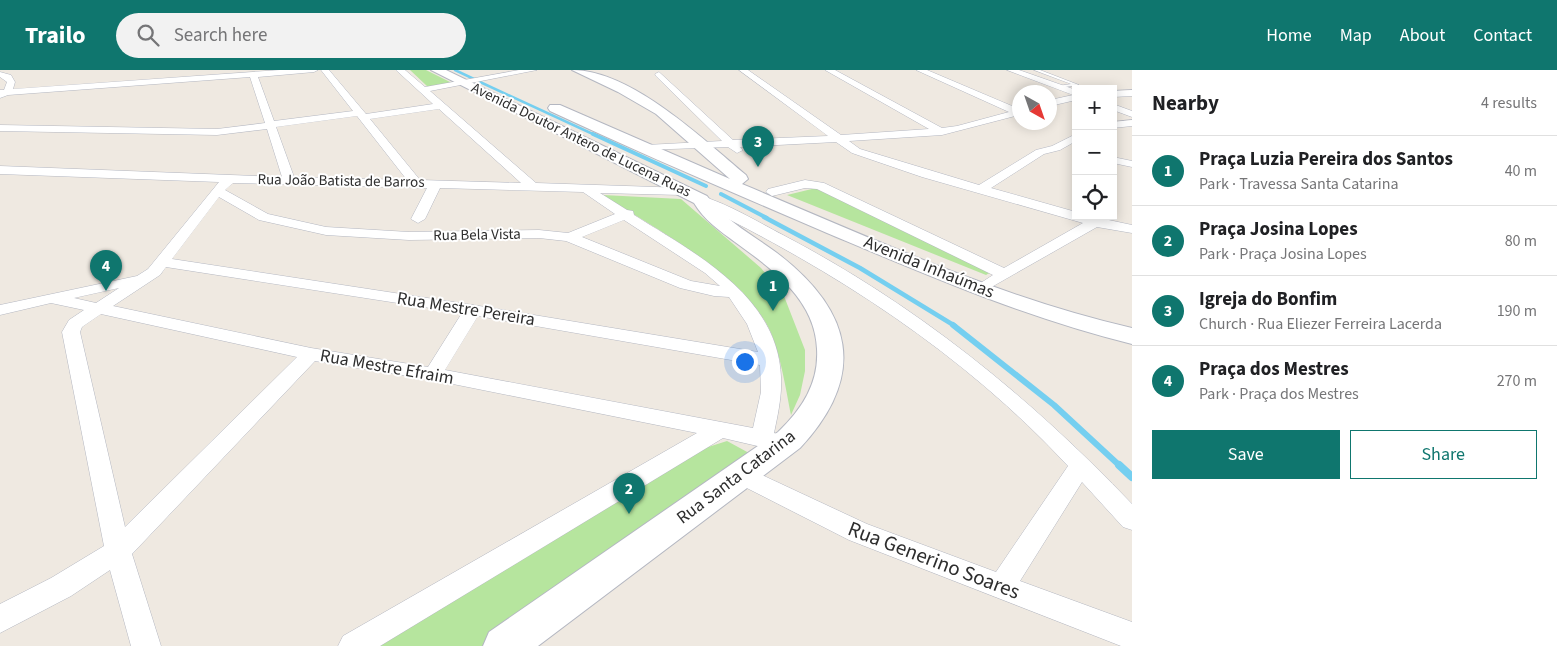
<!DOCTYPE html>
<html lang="en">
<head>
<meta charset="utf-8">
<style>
  body { margin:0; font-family:"Source Sans 3",sans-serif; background:#f2f2f2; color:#202124 }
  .controls { position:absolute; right:15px; top:15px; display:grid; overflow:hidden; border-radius:0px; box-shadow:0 2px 12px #0003 }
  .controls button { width:45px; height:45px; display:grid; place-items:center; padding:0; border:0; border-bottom:1px solid #e0e0e0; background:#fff; color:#202124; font:25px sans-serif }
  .compass { position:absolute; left:1012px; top:15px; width:45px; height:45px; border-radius:50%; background:#fff; box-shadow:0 2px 12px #0003; rotate:140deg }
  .you { position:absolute; left:744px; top:291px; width:18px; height:18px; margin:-12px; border:4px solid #fff; border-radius:50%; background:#1a73e8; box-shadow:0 0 0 8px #1a73e833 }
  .badge { display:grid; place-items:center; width:32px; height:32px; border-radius:50%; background:#0f766e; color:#fff; font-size:16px; font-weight:700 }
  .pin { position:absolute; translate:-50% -41px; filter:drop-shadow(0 1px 2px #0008) }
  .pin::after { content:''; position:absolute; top:26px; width:18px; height:15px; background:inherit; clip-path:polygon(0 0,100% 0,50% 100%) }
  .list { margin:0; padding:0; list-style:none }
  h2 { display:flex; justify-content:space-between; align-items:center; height:65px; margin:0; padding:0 20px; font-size:21px }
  h2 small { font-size:16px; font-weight:400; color:#757577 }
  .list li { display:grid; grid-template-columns:32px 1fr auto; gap:15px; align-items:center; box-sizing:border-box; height:70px; padding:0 20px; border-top:1px solid #e0e0e0 }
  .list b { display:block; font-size:19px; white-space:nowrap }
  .list p { margin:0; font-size:16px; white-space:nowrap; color:#757577 }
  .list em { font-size:16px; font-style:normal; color:#757577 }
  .actions { display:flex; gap:10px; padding:15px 20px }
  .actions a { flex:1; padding:11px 0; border:1px solid #0f766e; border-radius:0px; text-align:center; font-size:18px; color:#0f766e }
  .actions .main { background:#0f766e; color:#fff }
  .icon { flex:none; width:28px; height:28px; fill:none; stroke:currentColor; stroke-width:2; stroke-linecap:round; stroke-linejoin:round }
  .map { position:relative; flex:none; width:1132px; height:576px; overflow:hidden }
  header { display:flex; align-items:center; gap:30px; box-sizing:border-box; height:70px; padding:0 25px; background:#0f766e; color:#fff }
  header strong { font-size:24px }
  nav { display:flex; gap:28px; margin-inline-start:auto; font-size:18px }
  .search { width:350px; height:45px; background:#f2f2f2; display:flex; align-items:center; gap:12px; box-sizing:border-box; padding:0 18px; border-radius:28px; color:#757577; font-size:19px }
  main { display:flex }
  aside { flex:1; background:#fff }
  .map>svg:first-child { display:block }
  .green { fill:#b6e59e }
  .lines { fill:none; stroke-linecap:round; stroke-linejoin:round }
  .stream-far4 { stroke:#75cff0; stroke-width:2.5 }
  .stream-far3 { stroke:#75cff0; stroke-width:4 }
  .stream-far2 { stroke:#75cff0; stroke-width:4.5 }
  .stream-far1 { stroke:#75cff0; stroke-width:6 }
  .stream { stroke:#75cff0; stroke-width:8 }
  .lane-casing { stroke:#b4b7c1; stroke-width:1 }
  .street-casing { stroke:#b4b7c1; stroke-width:1 }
  .secondary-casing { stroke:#b4b7c1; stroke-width:2 }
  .lane { fill:#fff; fill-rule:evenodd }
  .street { fill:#fff; fill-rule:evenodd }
  .secondary { fill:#fff; fill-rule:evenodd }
  .labels { text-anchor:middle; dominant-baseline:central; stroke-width:4; stroke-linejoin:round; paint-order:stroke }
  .far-street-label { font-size:15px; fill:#2e2e2e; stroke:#fff }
  .street-label { font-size:18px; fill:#2e2e2e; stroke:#fff }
  .near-street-label { font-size:21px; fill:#2e2e2e; stroke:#fff }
</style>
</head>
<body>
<header>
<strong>Trailo</strong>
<div class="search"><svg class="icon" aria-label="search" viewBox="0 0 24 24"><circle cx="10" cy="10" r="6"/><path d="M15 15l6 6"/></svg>Search here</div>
<nav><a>Home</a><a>Map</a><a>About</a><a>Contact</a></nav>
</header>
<main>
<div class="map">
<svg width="1132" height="576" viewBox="0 0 1132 576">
  <rect width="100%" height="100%" fill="#efe9e1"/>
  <!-- green -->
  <path class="green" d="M410 0H426L452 13 428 17Z
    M816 118 991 202 986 205 787 125Z
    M603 125 681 129 761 198 784 226 805 280V301L800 325 791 345C786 320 779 274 766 253 736 201 654 158 603 125Z
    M727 371 749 383 576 506 482 576H380L702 379Z"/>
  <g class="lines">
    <!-- stream-far4 -->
    <path class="stream-far4" d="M455 0 474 9
      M480 12 595 65"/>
    <!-- stream-far3 -->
    <path class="stream-far3" d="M593 64 706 116
      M721 124 767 148"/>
    <!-- stream-far2 -->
    <path class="stream-far2" d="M764 147 860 198 955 256"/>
    <!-- stream-far1 -->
    <path class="stream-far1" d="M953 255 1054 335 1120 396"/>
    <!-- stream -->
    <path class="stream" d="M1119 395 1132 407"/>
    <defs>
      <path id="lane" d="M1034 0H1040L1079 15 1058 18V16L1071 14Z"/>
      <path id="street" d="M280 0H318L314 2 258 7 274 51 353 41 321 0H329L366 44 433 34 396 0H405L425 17 519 0H537L430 21 536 113 686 118 688 121 686 124 682 125 600 123 627 140 633 141 634 145C694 183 778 225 781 307 782 326 778 344 774 363L791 368 794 374 791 380 783 382 723 368 380 576H338L343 566 697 363 433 310 315 291 132 484 161 576H131L110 500 71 526 0 563V534L51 508 104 476 62 262 69 250 84 240 51 233 0 245V235L137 206 148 199 219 112 0 104V96L282 107 267 59 217 65 0 61V55L217 59 265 53 250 7 8 25 0 28V20H4L7 12 0 7V2L11 5 15 12 13 19ZM439 39 521 113 420 110 370 49ZM357 46 407 110 294 107 276 57ZM233 113 427 118 411 149 418 153 425 149 440 118 583 122 615 144 568 163 539 160 409 162 326 157 268 144 225 120ZM219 127 259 150 326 165 409 170 539 168 566 171 680 218 714 226 729 227 747 254 758 282 473 235 172 189ZM624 150 705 203 720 216 691 211 582 167ZM166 197 462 243 428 297 311 278 113 236 160 205ZM119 218 96 233 74 228ZM101 244 297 287 125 457 80 262 82 257ZM478 246 760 295 761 322 753 358 445 300Z
        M739 0H748L841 65 929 59 825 0H835L942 58 957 56 1009 42 916 0H927L1019 39V45L942 65 849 71 860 79 979 115 1036 80 1052 76 1076 64V71L1060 80 1044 84 991 118 1076 142V146H1090L1132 155V163L1097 157 981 223 973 218 993 205 817 119 805 118 772 126 766 122 768 119 805 110 824 113 1004 198 1083 153 922 107 852 83 836 72 740 77 743 80 737 83 728 77 642 80V76L646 75 722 71 656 6 655 4 659 2 733 70 828 66Z
        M1007 0H1019L1076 20V30L1050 36V30L1073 25Z
        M1132 20V26L1113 27V21Z
        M1113 34 1132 41V47L1113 40Z
        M1132 50V56L1113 58V52Z
        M1113 87 1132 91V97L1113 93Z
        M701 126C727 133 758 152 783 165 915 234 1029 326 1132 434V460L1123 457 1082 412 1020 511 1132 552V576H1121L849 470 733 411 729 405 733 399 741 396 749 399 867 454 996 502 1068 396C963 283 834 200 696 133L695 130 696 127Z"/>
      <path id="secondary" d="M431 0H446L707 126C725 151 753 165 777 183 853 241 868 305 800 378L538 576H483L489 562 778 362C802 339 819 313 817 279 815 229 772 199 735 172 720 161 704 150 694 133Z
        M572 0C631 0 703 69 746 105L748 109 742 114C869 167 997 227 1132 258V274C1026 248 927 205 827 163 734 123 642 84 550 41L548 38 550 35H560L730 109 656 44 618 22Z"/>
    </defs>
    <!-- lane casing -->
    <use href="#lane" class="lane-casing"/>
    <!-- street casing -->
    <use href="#street" class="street-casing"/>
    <!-- secondary casing -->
    <use href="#secondary" class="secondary-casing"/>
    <!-- lane -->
    <use href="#lane" class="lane"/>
    <!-- street -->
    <use href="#street" class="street"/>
    <!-- secondary -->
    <use href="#secondary" class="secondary"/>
  </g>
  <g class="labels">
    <!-- far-street labels -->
    <g class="far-street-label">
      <text transform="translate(581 70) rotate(26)">Avenida Doutor Antero de Lucena Ruas</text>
      <text transform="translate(341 111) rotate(1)">Rua João Batista de Barros</text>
      <text transform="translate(477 165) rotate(-1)">Rua Bela Vista</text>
    </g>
    <!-- street labels -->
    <g class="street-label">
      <text transform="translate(929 197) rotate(22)">Avenida Inhaúmas</text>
      <text transform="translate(466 239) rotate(9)">Rua Mestre Pereira</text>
      <text transform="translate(387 297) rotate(10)">Rua Mestre Efraim</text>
      <text transform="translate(736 407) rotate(-37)">Rua Santa Catarina</text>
    </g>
    <!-- near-street labels -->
    <g class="near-street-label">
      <text transform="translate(934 490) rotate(21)">Rua Generino Soares</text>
    </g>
  </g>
</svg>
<div class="controls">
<button>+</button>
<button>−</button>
<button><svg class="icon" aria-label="locate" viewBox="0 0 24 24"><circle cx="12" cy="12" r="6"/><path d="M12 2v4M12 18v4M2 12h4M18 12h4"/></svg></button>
</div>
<svg class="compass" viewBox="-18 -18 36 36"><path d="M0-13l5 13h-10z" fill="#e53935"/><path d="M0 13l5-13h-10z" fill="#757577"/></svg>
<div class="you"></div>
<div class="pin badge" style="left:773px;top:241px">1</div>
<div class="pin badge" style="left:629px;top:444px">2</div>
<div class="pin badge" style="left:758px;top:97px">3</div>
<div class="pin badge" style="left:106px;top:221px">4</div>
</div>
<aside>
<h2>Nearby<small>4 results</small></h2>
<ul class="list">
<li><span class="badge">1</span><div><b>Praça Luzia Pereira dos Santos</b><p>Park · Travessa Santa Catarina</p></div><em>40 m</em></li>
<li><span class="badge">2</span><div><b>Praça Josina Lopes</b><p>Park · Praça Josina Lopes</p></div><em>80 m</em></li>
<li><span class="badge">3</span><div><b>Igreja do Bonfim</b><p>Church · Rua Eliezer Ferreira Lacerda</p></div><em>190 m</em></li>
<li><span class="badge">4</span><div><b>Praça dos Mestres</b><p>Park · Praça dos Mestres</p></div><em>270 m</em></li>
</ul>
<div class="actions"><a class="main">Save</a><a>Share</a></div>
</aside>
</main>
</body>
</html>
